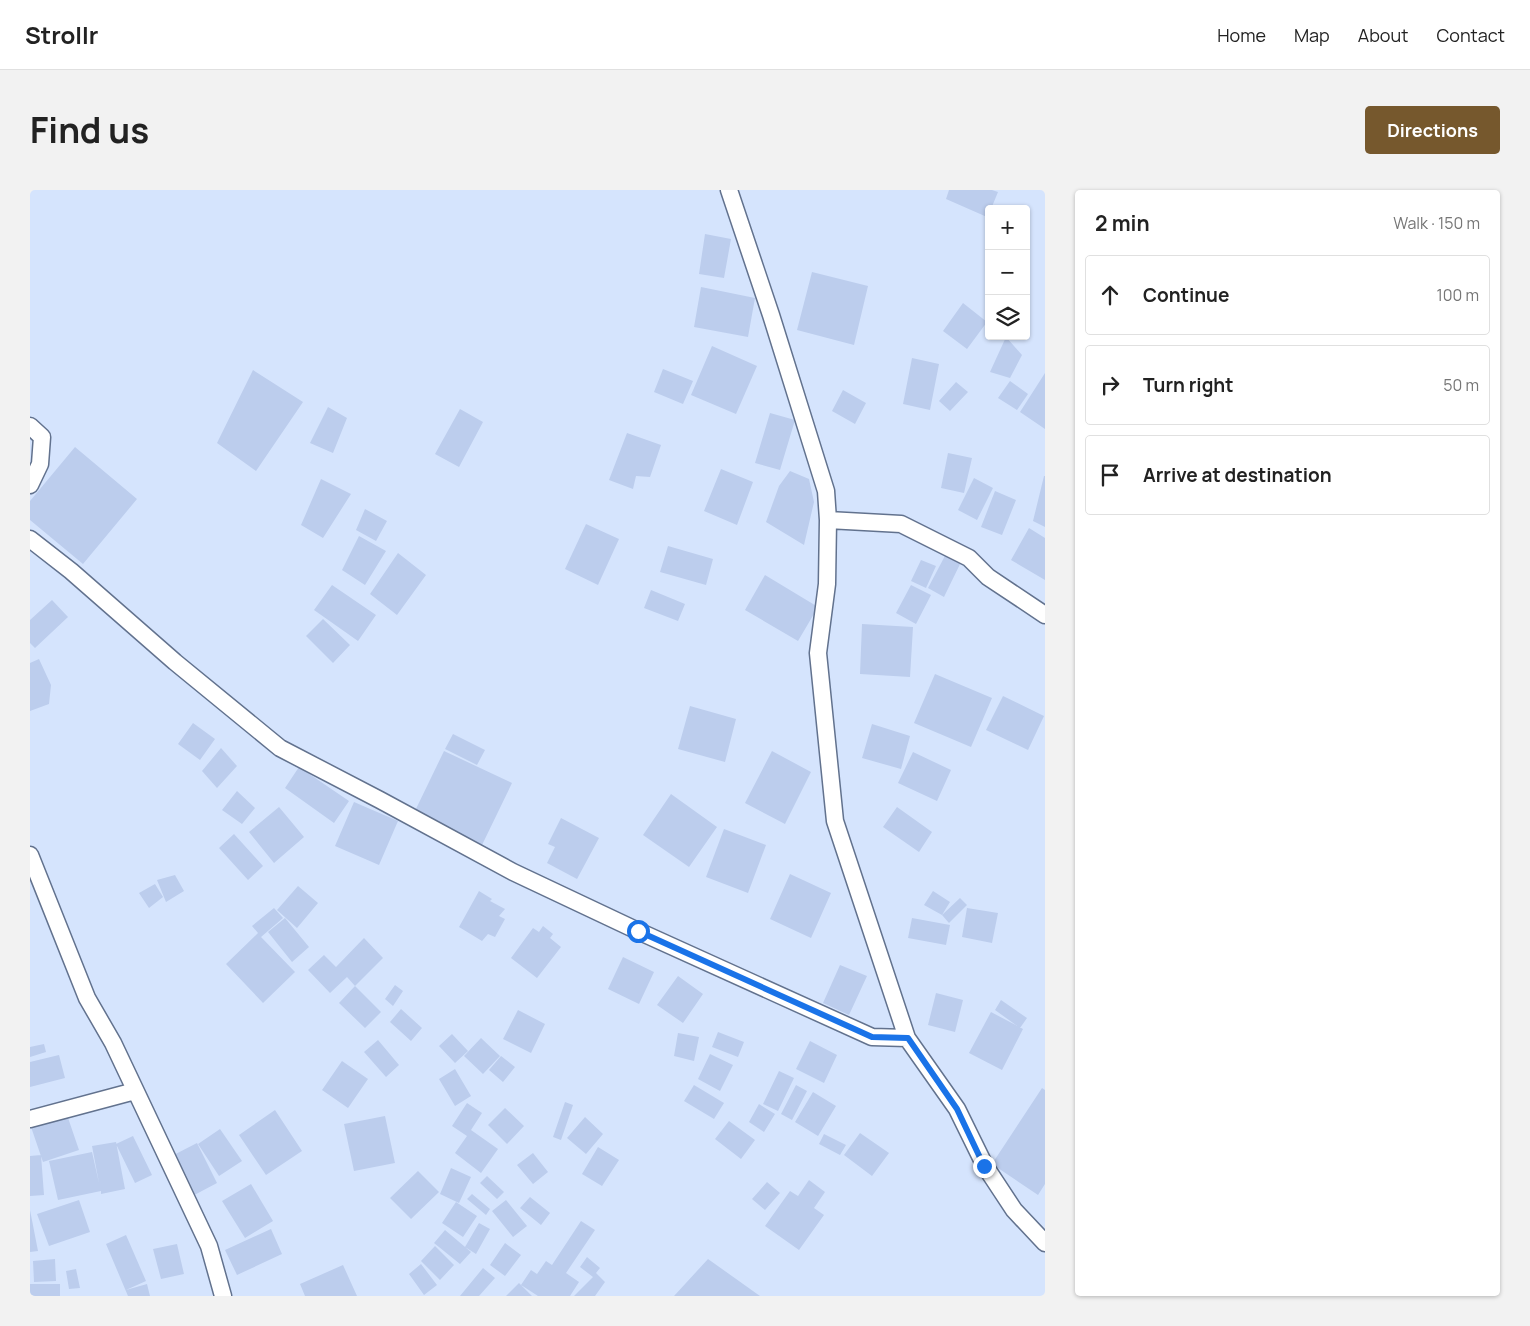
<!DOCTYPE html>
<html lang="en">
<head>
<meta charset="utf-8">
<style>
  body { margin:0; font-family:Manrope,sans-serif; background:#f2f2f2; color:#222 }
  .controls { position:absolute; right:15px; top:15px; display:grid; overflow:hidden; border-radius:5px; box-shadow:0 1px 4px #0004 }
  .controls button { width:45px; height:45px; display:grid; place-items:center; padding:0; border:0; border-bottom:1px solid #e0e0e0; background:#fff; color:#222; font:25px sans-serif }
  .stop { position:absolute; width:15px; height:15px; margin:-11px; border:4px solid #1a73e8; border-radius:50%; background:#fff }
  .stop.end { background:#1a73e8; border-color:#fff; box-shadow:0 1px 5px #0008 }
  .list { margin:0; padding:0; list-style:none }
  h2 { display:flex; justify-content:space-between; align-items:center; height:65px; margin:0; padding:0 20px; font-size:21px }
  h2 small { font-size:16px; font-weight:400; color:#767676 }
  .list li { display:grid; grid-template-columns:32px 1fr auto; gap:15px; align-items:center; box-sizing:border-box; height:80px; margin:0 10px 10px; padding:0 10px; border:1px solid #e0e0e0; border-radius:5px }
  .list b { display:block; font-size:19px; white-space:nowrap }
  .list em { font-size:16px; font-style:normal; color:#767676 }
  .icon { flex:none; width:28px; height:28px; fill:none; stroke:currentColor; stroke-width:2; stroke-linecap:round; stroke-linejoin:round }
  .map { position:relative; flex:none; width:1015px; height:1106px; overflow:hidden; border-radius:5px }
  header { display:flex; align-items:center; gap:30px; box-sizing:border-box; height:70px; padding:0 25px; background:#fff; border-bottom:1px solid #e0e0e0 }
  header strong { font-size:24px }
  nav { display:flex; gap:28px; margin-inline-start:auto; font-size:18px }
  .intro { display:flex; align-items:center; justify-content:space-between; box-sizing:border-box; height:120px; padding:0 30px }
  h1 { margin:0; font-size:35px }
  .button { padding:12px 22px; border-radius:5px; background:#76582d; color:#fff; font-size:18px; font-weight:700 }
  main { display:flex; gap:30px; padding:0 30px }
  aside { flex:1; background:#fff; border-radius:5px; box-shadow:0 1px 4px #0004 }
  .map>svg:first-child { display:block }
  .building { fill:#bccded }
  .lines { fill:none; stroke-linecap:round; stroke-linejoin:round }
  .street-casing { stroke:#62728e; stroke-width:19 }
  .street { stroke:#fff; stroke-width:16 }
  .route { stroke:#1a73e8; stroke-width:6 }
</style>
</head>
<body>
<header>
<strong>Strollr</strong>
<nav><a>Home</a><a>Map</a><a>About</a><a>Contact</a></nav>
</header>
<div class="intro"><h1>Find us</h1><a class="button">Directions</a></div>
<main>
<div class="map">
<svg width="1015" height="1106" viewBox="0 0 1015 1106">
  <rect width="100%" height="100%" fill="#d5e4fd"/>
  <!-- building -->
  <path class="building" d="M919 0H962L968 2 961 19H959L957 27 916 9Z
    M675 44 701 49 694 88 669 84Z
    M782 82 838 96 824 155 767 140Z
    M671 97 725 108 718 147 664 137Z
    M933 113 957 132 937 159 913 141Z
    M976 147 992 165 980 188 960 182Z
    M682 156 727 176 706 224 661 205Z
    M882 168 909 174 900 220 873 214Z
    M633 179 663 191 653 214 624 202Z
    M223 180 273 212 226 281 187 253Z
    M1015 183V239L990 222Z
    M980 191 998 204 987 220 968 208Z
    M926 192 938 202 920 221 909 211Z
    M813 200 836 213 825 234 802 221Z
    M298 217 317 228 303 263 280 253Z
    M430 219 453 232 429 277 405 264Z
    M740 223 765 230 750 280 725 273Z
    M597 243 631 255 620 287 606 286 603 299 579 290Z
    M45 257 107 309 53 374 0 330V311Z
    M918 263 942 268 934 303 911 298Z
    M691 279 723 292 707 335 674 321Z
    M760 281 779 289 784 312 774 355 736 332 749 296Z
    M1014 286H1015V337L1003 331Z
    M944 288 963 298 947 330 928 320Z
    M291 289 321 304 293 348 271 335Z
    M965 301 986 310 972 345 951 337Z
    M335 319 357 331 346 351 326 340Z
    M556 334 589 349 568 395 535 379Z
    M999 338 1015 348V390L981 370Z
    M329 346 356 361 335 395 312 380Z
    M638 356 683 369 676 395 630 382Z
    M917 362 932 370 914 407 898 398Z
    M368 363 396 385 367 425 340 404Z
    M891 370 906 376 896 398 881 391Z
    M735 385 788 417 768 451 715 420Z
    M302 395 346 425 328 451 284 420Z
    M881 395 901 405 886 434 866 423Z
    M621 400 655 414 648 431 614 418Z
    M22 410 38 427 5 458 0 453V430Z
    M293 429 320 455 303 473 276 446Z
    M832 434 883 437 880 487 830 484Z
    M9 469 21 495 19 514 0 521V473Z
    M905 484 962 508 941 557 884 533Z
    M973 506 1014 526 998 560 956 540Z
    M660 516 706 529 695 572 648 559Z
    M163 533 185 549 170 570 148 554Z
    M842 534 880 546 871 579 832 568Z
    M423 544 455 560 447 575 415 559Z
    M191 558 207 576 187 598 172 581Z
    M414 561 482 593 452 655 384 623Z
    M742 561 781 582 755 634 715 613Z
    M883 562 921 580 907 611 868 593Z
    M269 577 319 611 304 633 255 598Z
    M207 601 225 618 212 634 192 620Z
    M641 604 687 637 659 677 613 645Z
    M324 612 368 631 349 675 305 656Z
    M249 617 274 647 244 673 219 642Z
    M867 617 902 642 889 662 853 637Z
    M531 628 569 648 547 689 517 673 525 657 518 654Z
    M694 639 736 655 718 703 676 687Z
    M204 644 233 676 218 690 189 658Z
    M760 684 801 703 781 748 740 729Z
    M145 685 154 701 136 712 127 690Z
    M125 694 133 707 119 718 109 703Z
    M268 696 288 713 267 738 247 720Z
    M449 701 462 709 460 711 475 719 469 726 475 729 465 747 458 744 452 751 429 737Z
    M903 701 920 712 912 725 930 708 937 715 919 733 912 725 894 715Z
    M244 718 253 728 231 747 265 782 233 813 196 774 228 743 222 736Z
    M937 718 968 723 962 753 932 747Z
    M255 728 279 757 262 772 238 742Z
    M882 728 920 735 916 755 878 748Z
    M513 736 523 744 520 748 531 757 507 788 481 768 503 738 509 742Z
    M334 748 353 768 325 796 317 787 300 803 278 780 294 765 306 777Z
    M593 767 624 782 609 814 578 799Z
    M810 775 837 786 819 825 793 813Z
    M648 786 673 804 653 833 627 815Z
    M365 795 373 801 363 816 355 809Z
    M325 796 351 822 335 838 309 813Z
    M906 803 933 810 925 842 898 835Z
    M971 810 997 828 990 838 965 820Z
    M371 819 392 838 381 851 360 832Z
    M488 820 515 834 501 863 473 849Z
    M961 822 993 839 972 880 939 863Z
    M688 842 714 852 708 867 682 857Z
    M648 843 669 847 664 871 644 866Z
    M422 844 438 861 425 873 409 856Z
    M451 848 470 866 453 884 434 866Z
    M348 850 369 875 356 887 334 862Z
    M780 851 807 865 794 893 766 879Z
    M14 854 16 862 0 867V857Z
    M680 864 703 875 690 901 668 889Z
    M29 865 35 888 0 897V872Z
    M471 866 485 877 473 892 459 880Z
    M312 871 338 889 318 918 292 900Z
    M425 879 441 906 425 916 409 889Z
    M749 881 764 888 748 921 733 914Z
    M664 895 694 913 684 929 654 911Z
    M766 895 777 901 762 930 751 924Z
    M1012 898 1015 900V994L1008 1005 962 974Z
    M783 902 806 916 788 946 765 932Z
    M535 912 543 915 531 950 523 947Z
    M437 913 452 923 441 940 468 959 451 983 425 963 437 946 422 936Z
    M729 914 745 924 734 942 719 932Z
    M475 918 494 936 477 954 458 935Z
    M245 920 272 961 236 985 209 945Z
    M36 922 49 960 13 972 0 934Z
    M355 926 365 973 324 981 314 934Z
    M555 927 573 944 556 964 537 948Z
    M699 931 725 950 711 969 685 949Z
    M190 939 212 971 189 986 168 954Z
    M830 943 859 963 842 986 814 965Z
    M794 944 816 955 810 965 789 954Z
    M103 946 122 985 105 993 86 954Z
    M86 952 95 999 71 1004V1001L28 1010 19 971 62 962 69 993 62 956Z
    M167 953 187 993 153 1011 132 971Z
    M568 957 589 970 572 996 552 984Z
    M503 963 518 982 503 994 487 975Z
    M11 965 14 1005 0 1006V966Z
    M421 978 441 987 429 1013 410 1004Z
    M388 981 409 1002 381 1029 360 1008Z
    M457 986 474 1002 467 1009 450 993Z
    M779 990 795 1002 784 1018 794 1025 769 1060 735 1036 760 1001 768 1006Z
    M737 992 750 1003 735 1020 722 1009Z
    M221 994 243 1031 215 1048 192 1011Z
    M442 1004 460 1019 456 1025 437 1009Z
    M500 1007 520 1023 511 1035 490 1018Z
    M49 1010 60 1042 19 1056 7 1024Z
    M476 1010 497 1036 483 1047 462 1021Z
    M426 1012 447 1026 433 1047 412 1033Z
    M0 1020 8 1061 0 1062Z
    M551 1031 565 1040 536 1083 549 1092 540 1106H508L491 1095 502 1106H476L489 1093 491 1095 501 1080 507 1084 516 1071 522 1075Z
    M449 1033 460 1039 446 1064 435 1057Z
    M241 1039 252 1064 207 1085 195 1060Z
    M415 1040 441 1062 430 1074 404 1053Z
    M96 1045 116 1091 96 1100 117 1094 120 1106H98L76 1054Z
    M475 1053 491 1065 475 1086 460 1075Z
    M147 1054 154 1084 131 1089 123 1059Z
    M405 1056 424 1075 410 1090 391 1071Z
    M557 1067 570 1078 566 1083 575 1092 565 1106H544L563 1087 550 1077Z
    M25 1069 26 1091 4 1092 3 1071Z
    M678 1069 730 1106H644Z
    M391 1074 407 1095 394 1105 379 1084Z
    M313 1075 327 1106H275L270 1094Z
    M453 1078 465 1088 449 1106H430Z
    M46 1079 50 1098 39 1099 36 1081Z
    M0 1094H30V1106H0Z"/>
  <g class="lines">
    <defs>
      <path id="street" d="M699 0 741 125 796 301 798 330 797 394 788 463 805 631 877 848 927 919 955 976 984 1020 1015 1053
        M0 236 12 247 10 274 0 295
        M798 330 871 334 939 368 958 387 1015 425
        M0 349 41 381 145 472 250 558 350 610 483 682 608 741 842 847 877 848
        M0 665 57 808 83 853 179 1056 193 1106
        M0 929 105 901"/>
    </defs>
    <!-- street casing -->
    <use href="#street" class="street-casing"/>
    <!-- street -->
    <use href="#street" class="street"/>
  </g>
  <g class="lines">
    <!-- route -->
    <path class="route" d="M608 741 842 847 878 848 927 919 954 976"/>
  </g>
</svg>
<div class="controls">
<button>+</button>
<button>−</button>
<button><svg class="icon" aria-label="layers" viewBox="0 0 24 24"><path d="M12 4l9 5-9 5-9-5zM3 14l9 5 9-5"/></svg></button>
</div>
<div class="stop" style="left:608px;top:741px"></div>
<div class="stop end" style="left:954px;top:976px"></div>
</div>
<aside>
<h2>2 min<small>Walk · 150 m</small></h2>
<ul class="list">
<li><svg class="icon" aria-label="ahead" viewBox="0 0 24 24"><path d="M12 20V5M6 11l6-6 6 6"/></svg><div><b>Continue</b></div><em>100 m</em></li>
<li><svg class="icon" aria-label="right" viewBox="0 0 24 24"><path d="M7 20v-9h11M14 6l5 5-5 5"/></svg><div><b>Turn right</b></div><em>50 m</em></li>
<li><svg class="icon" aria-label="arrive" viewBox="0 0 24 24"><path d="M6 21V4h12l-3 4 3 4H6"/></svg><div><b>Arrive at destination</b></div></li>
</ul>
</aside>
</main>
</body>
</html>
